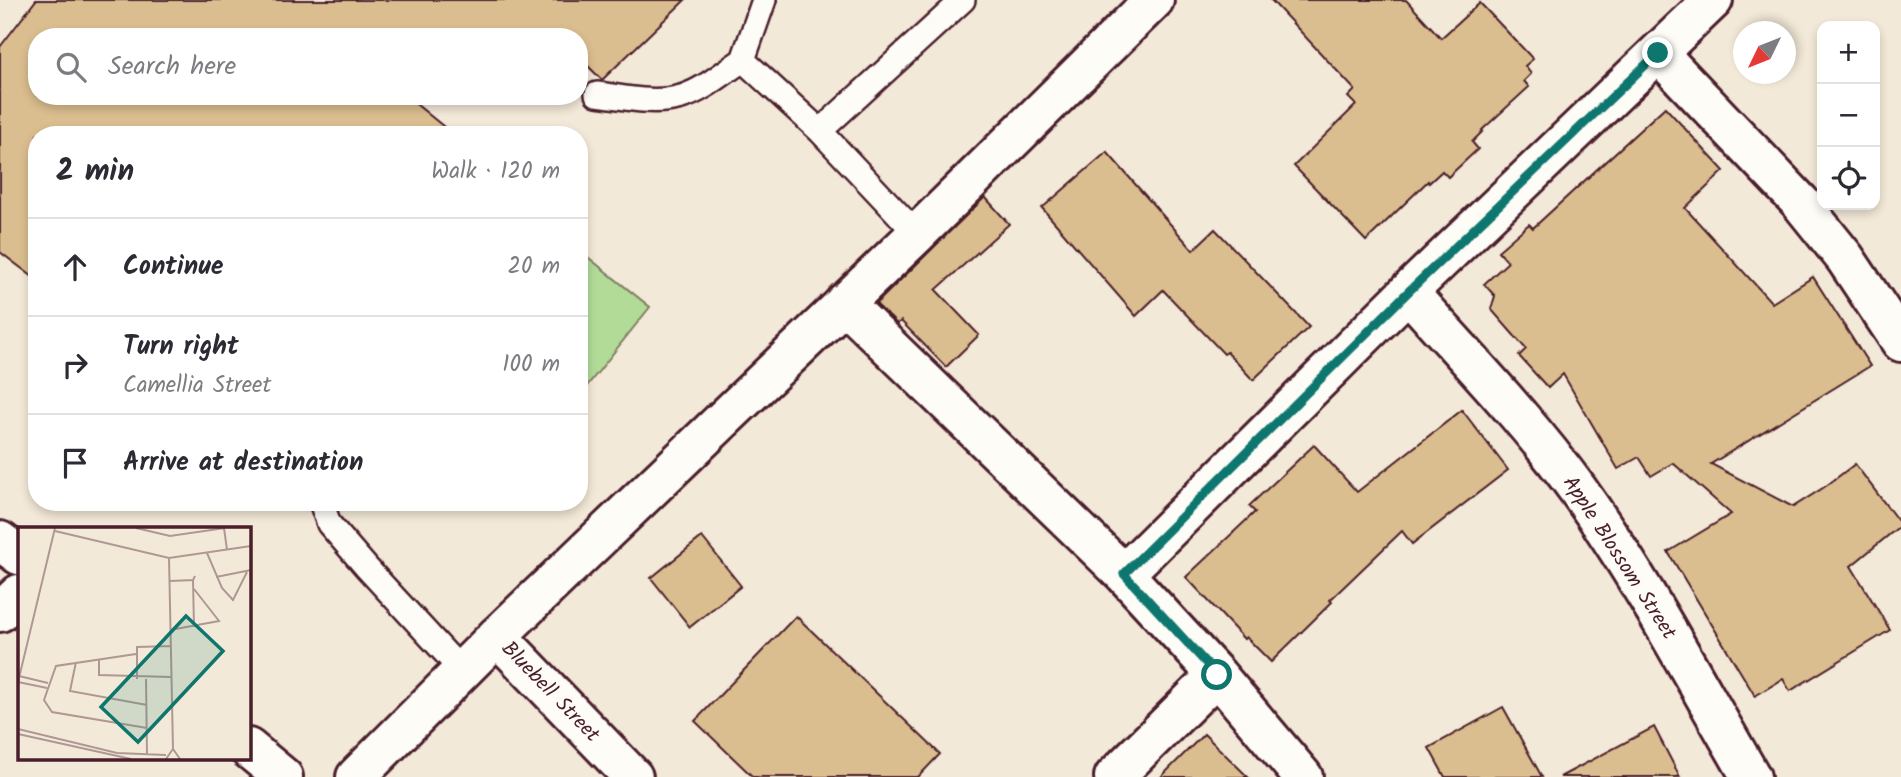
<!DOCTYPE html>
<html lang="en">
<head>
<meta charset="utf-8">
<style>
  body { margin:0; font-family:Kalam,sans-serif; background:#f2f2f3; color:#2b2b33 }
  .controls { position:absolute; right:21px; top:21px; display:grid; overflow:hidden; border-radius:14px; box-shadow:0 4px 10px #0003 }
  .controls button { width:63px; height:63px; display:grid; place-items:center; padding:0; border:0; border-bottom:2px solid #e1e1e2; background:#fff; color:#2b2b33; font:35px sans-serif }
  .compass { position:absolute; left:1733px; top:21px; width:63px; height:63px; border-radius:50%; background:#fff; box-shadow:0 4px 10px #0003; rotate:227deg }
  .stop { position:absolute; width:21px; height:21px; margin:-16px; border:5px solid #0f766e; border-radius:50%; background:#fff }
  .stop.end { background:#0f766e; border-color:#fff; box-shadow:0 2px 7px #0008 }
  .list { margin:0; padding:0; list-style:none }
  h2 { display:flex; justify-content:space-between; align-items:center; height:91px; margin:0; padding:0 28px; font-size:30px }
  h2 small { font-size:23px; font-weight:400; color:#7c7c81 }
  .list li { display:grid; grid-template-columns:46px 1fr auto; gap:21px; align-items:center; box-sizing:border-box; height:98px; padding:0 28px; border-top:2px solid #e1e1e2 }
  .list b { display:block; font-size:26px; white-space:nowrap }
  .list p { margin:0; font-size:23px; white-space:nowrap; color:#7c7c81 }
  .list em { font-size:23px; font-style:normal; color:#7c7c81 }
  .icon { flex:none; width:38px; height:38px; fill:none; stroke:currentColor; stroke-width:2; stroke-linecap:round; stroke-linejoin:round }
  .map { position:relative; flex:none; width:1901px; height:777px; overflow:hidden }
  .search { position:absolute; background:#fff; box-shadow:0 4px 10px #0003; left:28px; top:28px; width:560px; height:77px; display:flex; align-items:center; gap:18px; box-sizing:border-box; padding:0 24px; border-radius:28px; color:#7c7c81; font-size:26px }
  .panel { position:absolute; background:#fff; box-shadow:0 4px 10px #0003; left:28px; top:126px; width:560px; height:385px; border-radius:28px }
  .map>svg:first-child { display:block }
  .green { fill:#b2db97; stroke:#7e7d61; stroke-width:2 }
  .building { fill:#dbbe8f; stroke:#4a1f2b; stroke-width:2 }
  .lines { fill:none; stroke-linecap:round; stroke-linejoin:round }
  .service-casing { stroke:#4a1f2b; stroke-width:28 }
  .minor-casing { stroke:#4a1f2b; stroke-width:44 }
  .tertiary-casing { stroke:#4a1f2b; stroke-width:44 }
  .service { stroke:#fdfcf7; stroke-width:23 }
  .minor { stroke:#fdfcf7; stroke-width:38 }
  .tertiary { stroke:#fdfcf7; stroke-width:38 }
  .route { stroke:#0f766e; stroke-width:9 }
  .labels { text-anchor:middle; dominant-baseline:central; stroke-width:7; stroke-linejoin:round; paint-order:stroke }
  .street-label { font-size:21px; fill:#4a1f2b; stroke:#fdfcf7 }
  .inset-road { fill:none; stroke:#af9893; stroke-width:2 }
  .view { fill:#0f766e; fill-opacity:0.15; stroke:#0f766e; stroke-width:3.5 }
  .inset-edge { fill:none; stroke:#4a1f2b; stroke-width:3.5 }
</style>
</head>
<body>
<div class="map">
<svg width="1901" height="777" viewBox="0 0 1901 777">
  <rect width="100%" height="100%" fill="#f3e9d8"/>
  <filter id="ink" filterUnits="userSpaceOnUse"><feTurbulence type="fractalNoise" baseFrequency=".0143" numOctaves="2"/><feDisplacementMap in="SourceGraphic" scale="14" xChannelSelector="R" yChannelSelector="G"/><feConvolveMatrix kernelMatrix="1 2 1 2 8 2 1 2 1" color-interpolation-filters="sRGB"/></filter>
  <g filter="url(#ink)">
    <!-- green -->
    <path class="green" d="M579 250 650 307 579 396Z"/>
    <!-- building -->
    <path class="building" d="M36 0H685L602 80 579 57V37H37V96H406L454 135H37V280L0 252V47Z
      M1271 0H1406L1441 38 1480 3 1533 59 1525 66 1531 74 1524 81 1529 87 1482 130 1483 131 1472 142 1478 149 1448 177 1442 171 1429 183 1428 181 1366 241 1294 166 1356 105 1348 97 1355 90Z
      M1665 107 1724 171 1685 208 1772 303 1813 277 1870 366 1711 464 1793 507 1826 486 1855 464 1901 525 1851 566 1890 630 1790 691 1783 679 1755 696 1668 552 1731 514 1673 463 1651 476 1639 457 1618 469 1563 374 1548 388 1519 356 1526 349 1491 309 1495 296 1484 284 1508 262 1498 251 1529 224 1533 228Z
      M1107 152 1193 250 1215 229 1309 327 1253 380 1227 352 1224 354 1163 290 1136 316 1042 208Z
      M985 197 1009 224 936 290 979 335 946 367 901 321 897 324 876 304Z
      M1462 410 1508 470 1412 544 1402 531 1330 600 1332 602 1271 662 1246 637 1244 639 1186 577 1255 512 1249 506 1314 445 1357 492Z
      M702 537 741 586 690 627 651 578Z
      M796 616 940 754 918 777H753L695 721Z
      M1503 707 1542 777H1445L1429 748Z
      M1654 727 1680 777H1560Z
      M1204 734 1248 777H1161Z"/>
    <g class="lines">
      <defs>
        <path id="service" d="M743 60 764 0
          M597 94C624 97 654 105 681 97 703 91 724 72 743 60L820 131 917 234
          M820 131 963 0
          M321 502 329 524 367 568 462 671"/>
        <path id="minor" d="M1658 53 1800 202 1845 258 1901 342
          M1408 292C1466 357 1527 420 1578 490 1643 581 1695 681 1751 777
          M844 303 1124 574 1217 675 1303 777
          M0 541 19 555
          M1124 574 1408 292 1713 0
          M0 612 19 594
          M497 636 633 777
          M248 748 283 777
          M1114 777 1217 675"/>
        <path id="tertiary" d="M356 777 497 636 917 234 1154 0"/>
      </defs>
      <!-- service casing -->
      <use href="#service" class="service-casing"/>
      <!-- minor casing -->
      <use href="#minor" class="minor-casing"/>
      <!-- tertiary casing -->
      <use href="#tertiary" class="tertiary-casing"/>
      <!-- service -->
      <use href="#service" class="service"/>
      <!-- minor -->
      <use href="#minor" class="minor"/>
      <!-- tertiary -->
      <use href="#tertiary" class="tertiary"/>
    </g>
  </g>
  <g class="lines" filter="url(#ink)">
    <!-- route -->
    <path class="route" d="M1217 675 1124 574 1408 292 1658 53"/>
  </g>
  <g class="labels">
    <!-- street labels -->
    <g class="street-label">
      <text transform="translate(1619 558) rotate(57)">Apple Blossom Street</text>
      <text transform="translate(550 692) rotate(46)">Bluebell Street</text>
    </g>
  </g>
  <!-- overview -->
  <g transform="translate(18 527)">
    <rect width="233" height="233" fill="#f3e9d8"/>
    <path class="inset-road" d="M118 1 152 9 207 1M206 1 209 23M37 4 151 31 233 19M189 26 204 61 215 73 229 45M151 31 155 222M198 50 233 43M175 53 176 100M152 54 175 53 177 49M152 103 201 94 176 62M118 127 38 139 26 173 34 185 129 201M81 132V148L153 150M58 135 52 164 129 178M1 149 30 156M119 152V120L153 119M128 152 129 228M0 155 29 161M0 155 37 1M0 202 99 226 148 228M0 207 113 232M148 232 155 222 162 232"/>
    <path class="view" d="M168 89 205 124 120 215 83 180Z"/>
    <rect width="233" height="233" class="inset-edge"/>
  </g>
</svg>
<div class="controls">
<button>+</button>
<button>−</button>
<button><svg class="icon" aria-label="locate" viewBox="0 0 24 24"><circle cx="12" cy="12" r="6"/><path d="M12 2v4M12 18v4M2 12h4M18 12h4"/></svg></button>
</div>
<svg class="compass" viewBox="-18 -18 36 36"><path d="M0-13l5 13h-10z" fill="#e53935"/><path d="M0 13l5-13h-10z" fill="#7c7c81"/></svg>
<div class="stop" style="left:1217px;top:675px"></div>
<div class="stop end" style="left:1658px;top:53px"></div>
<div class="search"><svg class="icon" aria-label="search" viewBox="0 0 24 24"><circle cx="10" cy="10" r="6"/><path d="M15 15l6 6"/></svg>Search here</div>
<section class="panel">
<h2>2 min<small>Walk · 120 m</small></h2>
<ul class="list">
<li><svg class="icon" aria-label="ahead" viewBox="0 0 24 24"><path d="M12 20V5M6 11l6-6 6 6"/></svg><div><b>Continue</b></div><em>20 m</em></li>
<li><svg class="icon" aria-label="right" viewBox="0 0 24 24"><path d="M7 20v-9h11M14 6l5 5-5 5"/></svg><div><b>Turn right</b><p>Camellia Street</p></div><em>100 m</em></li>
<li><svg class="icon" aria-label="arrive" viewBox="0 0 24 24"><path d="M6 21V4h12l-3 4 3 4H6"/></svg><div><b>Arrive at destination</b></div></li>
</ul>
</section>
</div>
</body>
</html>
